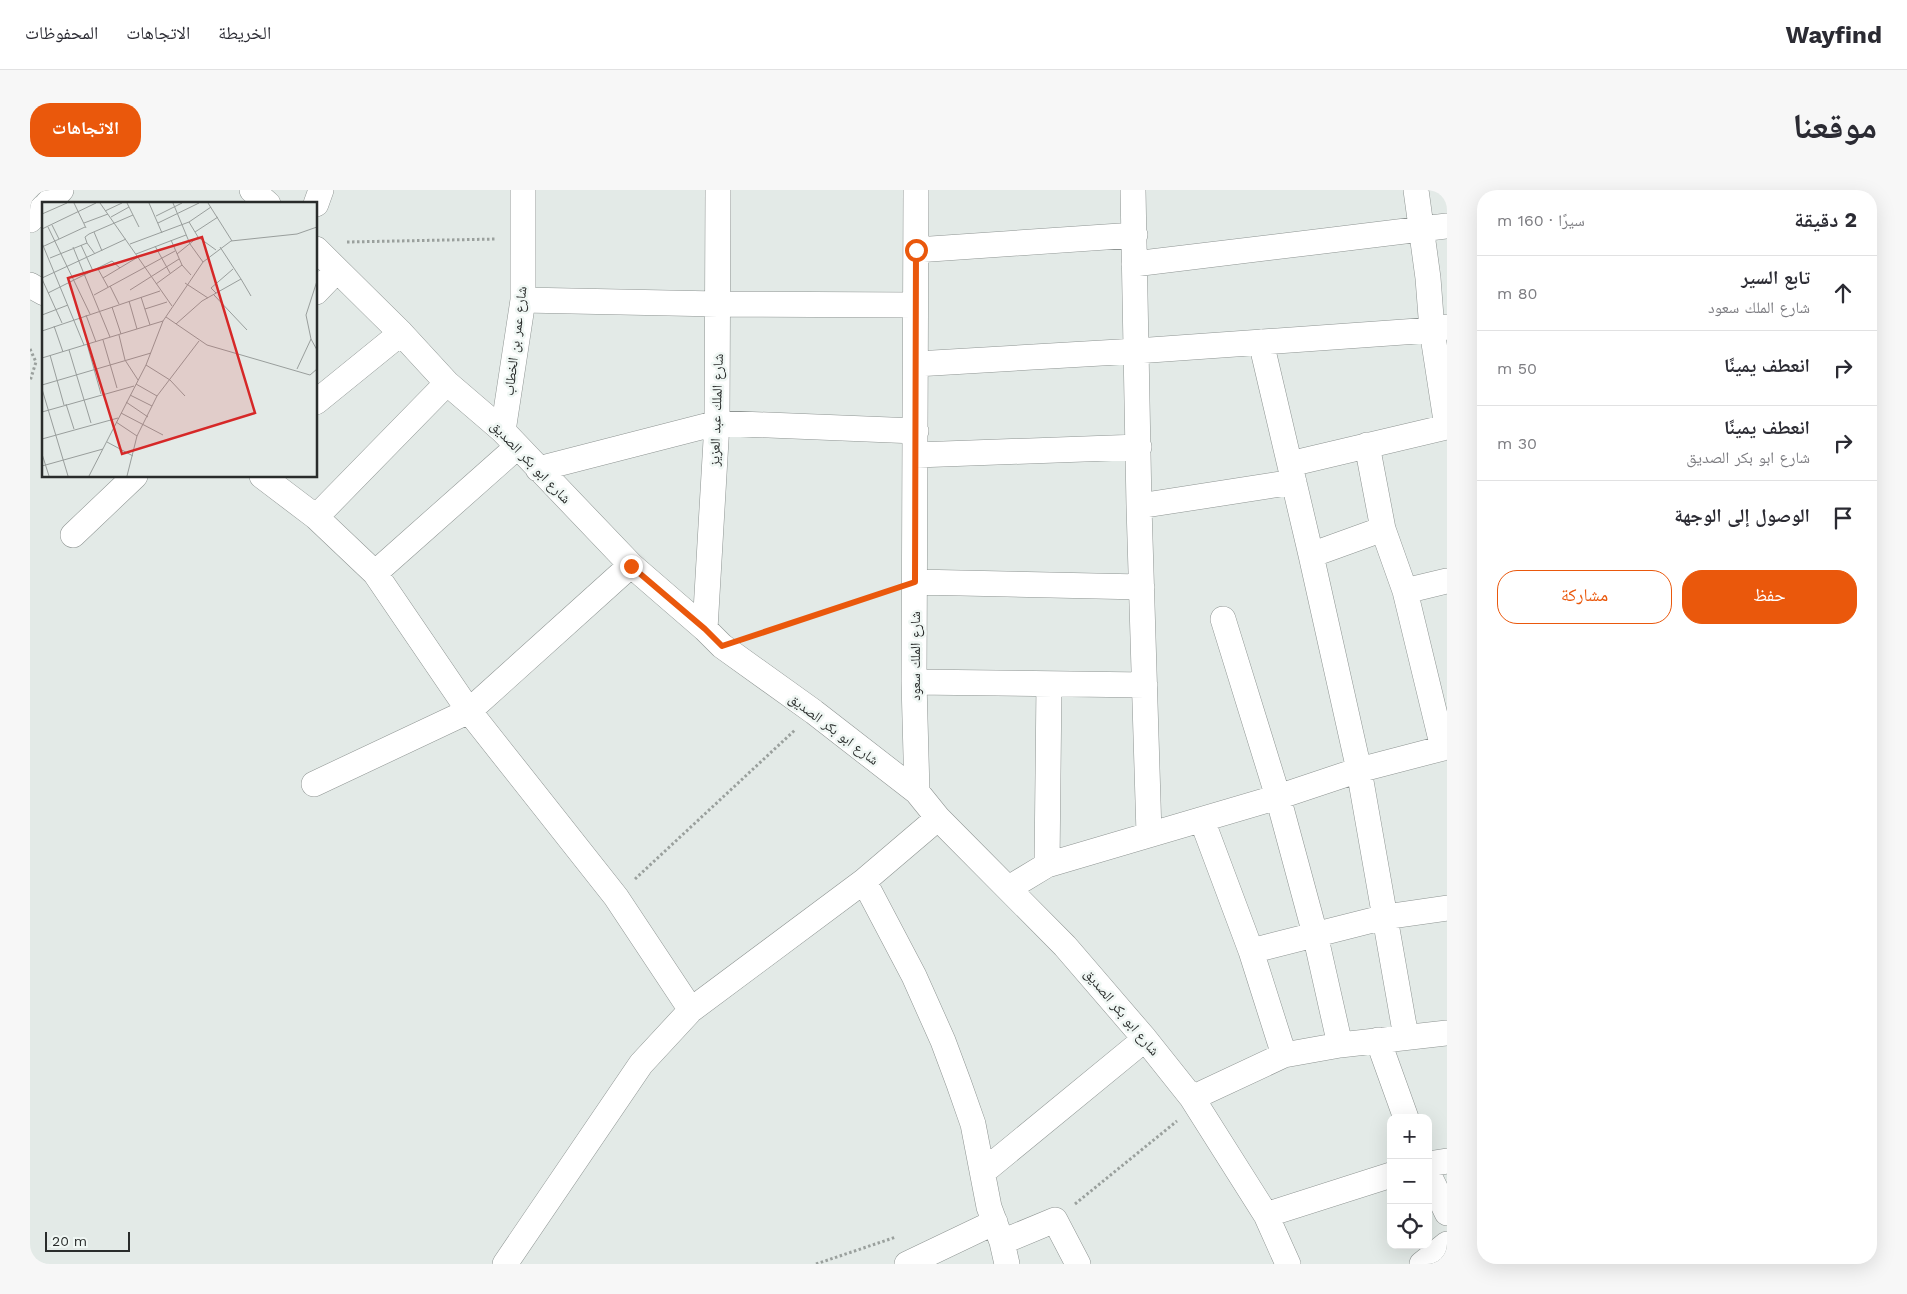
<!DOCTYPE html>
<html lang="ar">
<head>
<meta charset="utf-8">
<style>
  body { margin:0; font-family:"Work Sans","Noto Naskh Arabic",sans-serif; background:#f7f7f7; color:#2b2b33; direction:rtl }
  .controls { position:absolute; right:15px; bottom:15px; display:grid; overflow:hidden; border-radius:10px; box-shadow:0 5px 20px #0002 }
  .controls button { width:45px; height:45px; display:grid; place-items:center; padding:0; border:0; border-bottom:1px solid #e1e1e2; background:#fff; color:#2b2b33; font:25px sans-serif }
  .scale { position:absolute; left:15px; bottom:12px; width:85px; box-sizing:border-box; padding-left:5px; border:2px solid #292c2b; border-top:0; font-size:14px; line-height:18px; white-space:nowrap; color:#292c2b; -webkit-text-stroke:4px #f0f7f4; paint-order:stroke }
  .stop { position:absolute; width:15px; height:15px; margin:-11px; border:4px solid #ea580c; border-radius:50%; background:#fff }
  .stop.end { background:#ea580c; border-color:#fff; box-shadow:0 1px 5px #0008 }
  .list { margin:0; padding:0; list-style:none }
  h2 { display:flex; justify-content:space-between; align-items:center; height:65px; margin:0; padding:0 20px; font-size:21px }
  h2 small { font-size:16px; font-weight:400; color:#7c7c81 }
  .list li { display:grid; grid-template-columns:32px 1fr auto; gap:15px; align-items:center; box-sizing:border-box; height:75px; padding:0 20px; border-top:1px solid #e1e1e2 }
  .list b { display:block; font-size:19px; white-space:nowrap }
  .list p { margin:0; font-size:16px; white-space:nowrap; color:#7c7c81 }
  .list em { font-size:16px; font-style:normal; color:#7c7c81 }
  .actions { display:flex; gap:10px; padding:15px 20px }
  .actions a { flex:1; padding:11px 0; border:1px solid #ea580c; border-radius:20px; text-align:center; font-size:18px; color:#ea580c }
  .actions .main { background:#ea580c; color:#fff }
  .icon { flex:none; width:28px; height:28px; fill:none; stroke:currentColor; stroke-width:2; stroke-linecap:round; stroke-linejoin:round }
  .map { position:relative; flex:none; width:1417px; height:1074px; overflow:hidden; direction:ltr; border-radius:20px }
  header { display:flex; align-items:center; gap:30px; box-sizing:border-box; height:70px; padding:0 25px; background:#fff; border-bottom:1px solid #e1e1e2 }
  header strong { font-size:24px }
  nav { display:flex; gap:28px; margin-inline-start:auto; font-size:18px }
  .intro { display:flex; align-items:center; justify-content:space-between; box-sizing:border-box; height:120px; padding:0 30px }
  h1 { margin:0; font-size:35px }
  .button { padding:12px 22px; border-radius:20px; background:#ea580c; color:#fff; font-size:18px; font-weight:700 }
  main { display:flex; gap:30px; padding:0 30px }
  aside { flex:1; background:#fff; border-radius:20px; box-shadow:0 5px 20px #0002 }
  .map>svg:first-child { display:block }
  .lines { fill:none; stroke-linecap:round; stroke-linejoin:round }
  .minor-casing { stroke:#8e9492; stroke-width:26 }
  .path { stroke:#9aa09d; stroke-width:3; stroke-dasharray:2.5 2.5; stroke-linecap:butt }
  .minor { stroke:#fff; stroke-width:25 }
  .route { stroke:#ea580c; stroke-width:6 }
  .labels { text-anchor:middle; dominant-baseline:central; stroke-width:5; stroke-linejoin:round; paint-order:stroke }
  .street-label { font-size:14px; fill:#292c2b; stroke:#f0f7f4 }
  .inset-road { fill:none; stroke:#999e9c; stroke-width:1 }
  .view { fill:#d62828; fill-opacity:0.15; stroke:#d62828; stroke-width:2.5 }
  .inset-edge { fill:none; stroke:#292c2b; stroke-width:2.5 }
</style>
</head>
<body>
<header>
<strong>Wayfind</strong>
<nav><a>الخريطة</a><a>الاتجاهات</a><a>المحفوظات</a></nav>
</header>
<div class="intro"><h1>موقعنا</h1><a class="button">الاتجاهات</a></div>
<main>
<aside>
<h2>2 دقيقة<small>سيرًا · 160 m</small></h2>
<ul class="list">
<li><svg class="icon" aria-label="ahead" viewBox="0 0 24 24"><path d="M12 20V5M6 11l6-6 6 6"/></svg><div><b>تابع السير</b><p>شارع الملك سعود</p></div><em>80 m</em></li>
<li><svg class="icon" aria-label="right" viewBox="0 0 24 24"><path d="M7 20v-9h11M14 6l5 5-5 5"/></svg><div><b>انعطف يمينًا</b></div><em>50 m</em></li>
<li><svg class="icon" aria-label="right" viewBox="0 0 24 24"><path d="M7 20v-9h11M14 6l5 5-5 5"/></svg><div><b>انعطف يمينًا</b><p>شارع ابو بكر الصديق</p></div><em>30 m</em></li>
<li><svg class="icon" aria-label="arrive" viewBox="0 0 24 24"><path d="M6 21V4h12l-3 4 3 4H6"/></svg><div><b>الوصول إلى الوجهة</b></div></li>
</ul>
<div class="actions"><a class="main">حفظ</a><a>مشاركة</a></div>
</aside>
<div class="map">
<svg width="1417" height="1074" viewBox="0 0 1417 1074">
  <rect width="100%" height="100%" fill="#e3eae7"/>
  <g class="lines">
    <defs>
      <path id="minor" d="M222 0 238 14
        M886 0 884 492 887 602
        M1103 0 1109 316 1119 644
        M1386 0 1398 88 1402 140 1417 237
        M17 14 31 0
        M286 14 291 0
        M0 30 14 17
        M286 59 371 143 417 193 473 241 601 375 675 439 692 456 784 522 887 602 908 628 1035 756 1115 849 1162 908 1236 1025 1258 1074
        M886 60 1105 45
        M1104 74 1417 36
        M0 95 14 103
        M286 102 307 80
        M493 110 688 114 885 115
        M1231 152 1281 365 1329 580 1376 847
        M886 174 1106 161 1402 140 1417 137
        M286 212 371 143
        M473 241 493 110V0
        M1337 255 1353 339 1375 401 1413 558
        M886 265 1109 257
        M1260 274 1417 237
        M508 279 687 233 886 241
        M232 286 286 327 345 383 439 521 586 707 661 820
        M1109 316 1264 292
        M286 327 417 193
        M43 345 105 286
        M1281 365 1353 339
        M345 383 487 257
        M885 392 1112 397
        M1375 401 1417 391
        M1193 429 1248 607 1285 744 1310 855
        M675 439 687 233 688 0
        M884 492 1115 495
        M284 594 439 521 601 375
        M1172 630 1221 761 1254 865
        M1017 675 1019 494
        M834 691 884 786 913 851 929 894 943 934 959 1017 972 1052 977 1074
        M979 698 1017 675 1248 607 1329 580 1417 557
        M1221 761 1355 727 1417 718
        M1348 850 1376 928
        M1162 908 1254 865 1310 855 1417 843
        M1398 974 1417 971
        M953 982 1115 849
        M1398 983 1417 1023
        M1236 1025 1361 985
        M972 1052 1025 1030 1048 1074
        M475 1074 611 874 661 820 834 691 908 628
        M877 1074 965 1032
        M1392 1074 1417 1054"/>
    </defs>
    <!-- minor casing -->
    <use href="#minor" class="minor-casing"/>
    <!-- path -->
    <path class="path" d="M317 52 466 49
      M0 159 6 172 0 191
      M723 446 857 401
      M605 689 765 540
      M1045 1014 1147 931
      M786 1074 866 1047"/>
    <!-- minor -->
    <use href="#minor" class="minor"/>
  </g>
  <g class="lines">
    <!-- route -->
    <path class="route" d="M601 376 675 439 692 456 885 392 886 60"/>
  </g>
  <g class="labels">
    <!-- street labels -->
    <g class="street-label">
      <text transform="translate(485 151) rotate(-83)">شارع عمر بن الخطاب</text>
      <text transform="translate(686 220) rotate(-88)">شارع الملك عبد العزيز</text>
      <text transform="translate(501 272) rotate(46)">شارع ابو بكر الصديق</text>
      <text transform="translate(885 466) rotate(-90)">شارع الملك سعود</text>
      <text transform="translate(804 539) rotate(37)">شارع ابو بكر الصديق</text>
      <text transform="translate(1092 822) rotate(50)">شارع ابو بكر الصديق</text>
    </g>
  </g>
  <!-- overview -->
  <g transform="translate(12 12)">
    <rect width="275" height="275" fill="#e3eae7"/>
    <path class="inset-road" d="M32 1 44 26M58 1 130 104M85 1 97 25M107 1 120 31M131 1 148 42 161 60M166 1 190 39M63 9 80 1M0 12 25 1M114 14 140 1M69 15 87 5M147 20 156 35 174 48M42 21 66 12M116 21 157 1M10 23 17 37M6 25 48 112M0 27 54 1M52 30 60 49M153 30 176 15M129 38 140 63 149 73M0 41 42 143M45 41 43 35 47 32 91 13M88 42 147 20 169 5M39 43 51 69M113 44 128 71M0 45 43 25M31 45 68 135M94 52 144 33M135 52 156 35M8 56 45 41 53 52M56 67 66 85M0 76 84 37M61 76 96 55M0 77 20 121M199 77 209 94M275 79 264 113 269 137 275 148M143 81 166 96M114 82 140 63M68 84 77 102M88 88 137 57M6 91 70 59 78 66M174 91 169 86 191 67M52 93 133 49M172 93 205 128M99 95 108 123M87 99 95 127M70 105 79 132M103 107 125 100M0 113 26 103M44 113 54 140M124 115 165 143 268 173 275 167M134 122 160 99 199 77 178 45M12 124 21 150M0 129 118 89M77 133 83 158 96 178M61 138 75 186M45 142 59 192M27 148 49 221M8 153 22 203M0 156 121 119M104 163 128 178 143 194M255 167 269 137M94 182 115 194M0 183 109 151M0 187 26 274M88 193 110 204M84 200 106 215M24 202 32 227M0 210 92 184M79 211 121 233M74 220 95 234M0 237 76 216M65 240 91 254M0 252 7 274M0 264 61 247M47 274 104 163 121 119 161 60 189 39 255 32 275 25M85 274 95 234 115 194 157 139"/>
    <path class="view" d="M160 35 213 211 80 252 26 76Z"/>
    <rect width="275" height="275" class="inset-edge"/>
  </g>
</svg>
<div class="controls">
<button>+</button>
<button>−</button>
<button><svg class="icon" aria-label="locate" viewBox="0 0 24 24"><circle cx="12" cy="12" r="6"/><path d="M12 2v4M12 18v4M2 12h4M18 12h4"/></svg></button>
</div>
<div class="scale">20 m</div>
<div class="stop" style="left:886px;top:60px"></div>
<div class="stop end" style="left:601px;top:376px"></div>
</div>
</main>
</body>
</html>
